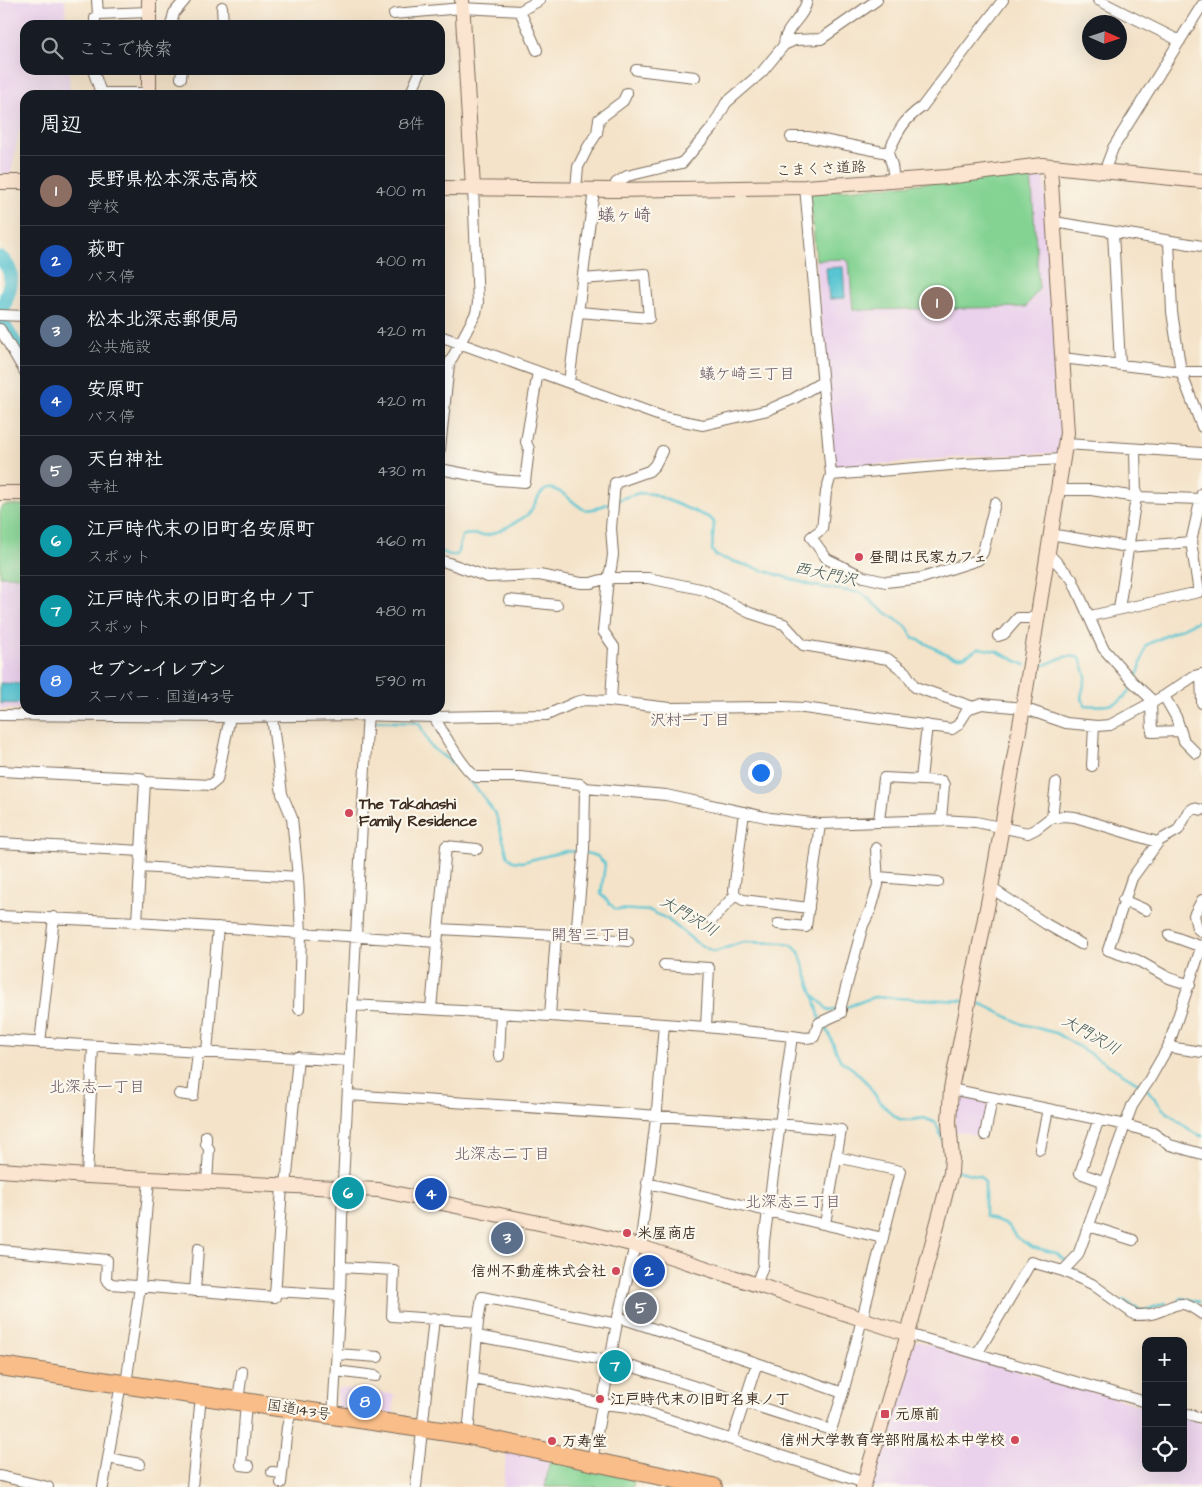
<!DOCTYPE html>
<html lang="ja">
<head>
<meta charset="utf-8">
<style>
  body { margin:0; font-family:"Architects Daughter","Klee One",sans-serif; background:#20242c; color:#f1f3f6 }
  .controls { position:absolute; right:15px; bottom:15px; display:grid; overflow:hidden; border-radius:10px; box-shadow:0 5px 20px #0002 }
  .controls button { width:45px; height:45px; display:grid; place-items:center; padding:0; border:0; border-bottom:1px solid #363941; background:#171b24; color:#f1f3f6; font:25px sans-serif }
  .compass { position:absolute; left:1082px; top:15px; width:45px; height:45px; border-radius:50%; background:#171b24; box-shadow:0 5px 20px #0002; rotate:93deg }
  .you { position:absolute; left:760px; top:772px; width:18px; height:18px; margin:-12px; border:4px solid #fff; border-radius:50%; background:#1a73e8; box-shadow:0 0 0 8px #1a73e833 }
  .badge { display:grid; place-items:center; width:32px; height:32px; border-radius:50%; background:#b45309; color:#fff; font-size:16px; font-weight:700 }
  .pin { position:absolute; translate:-50% -50%; border:2px solid #fff; box-shadow:0 1px 5px #0006 }
  .list { margin:0; padding:0; list-style:none }
  h2 { display:flex; justify-content:space-between; align-items:center; height:65px; margin:0; padding:0 20px; font-size:21px }
  h2 small { font-size:16px; font-weight:400; color:#9ea1a6 }
  .list li { display:grid; grid-template-columns:32px 1fr auto; gap:15px; align-items:center; box-sizing:border-box; height:70px; padding:0 20px; border-top:1px solid #363941 }
  .list b { display:block; font-size:19px; white-space:nowrap }
  .list p { margin:0; font-size:16px; white-space:nowrap; color:#9ea1a6 }
  .list em { font-size:16px; font-style:normal; color:#9ea1a6 }
  .icon { flex:none; width:28px; height:28px; fill:none; stroke:currentColor; stroke-width:2; stroke-linecap:round; stroke-linejoin:round }
  .map { position:relative; flex:none; width:1202px; height:1487px; overflow:hidden }
  .search { position:absolute; background:#171b24; box-shadow:0 5px 20px #0002; left:20px; top:20px; width:425px; height:55px; display:flex; align-items:center; gap:12px; box-sizing:border-box; padding:0 18px; border-radius:15px; color:#9ea1a6; font-size:19px }
  .panel { position:absolute; background:#171b24; box-shadow:0 5px 20px #0002; left:20px; top:90px; width:425px; height:625px; border-radius:15px }
  .map>svg:first-child { display:block }
  .built { fill:#ead1ec }
  .green { fill:#84d393; stroke:#607e58 }
  .water { fill:#59c5d2; stroke:#4a7878 }
  .lines { fill:none; stroke-linecap:round; stroke-linejoin:round }
  .stream { stroke:#59c5d2; stroke-width:2.5 }
  .river { stroke:#59c5d2; stroke-width:15 }
  .street-casing { stroke:#7c6b5a; stroke-width:12 }
  .secondary-casing { stroke:#7c6b5a; stroke-width:16 }
  .highway-casing { stroke:#7c6b5a; stroke-width:20 }
  .street { stroke:#fff; stroke-width:10 }
  .secondary { stroke:#fce5d0; stroke-width:14 }
  .highway { stroke:#f8bd89; stroke-width:18 }
  .poi-dot { fill:#d1495b; stroke:#fbf7ec; stroke-width:2 }
  .labels { text-anchor:middle; dominant-baseline:central; stroke-width:4.5; stroke-linejoin:round; paint-order:stroke }
  .street-label { font-size:15px; fill:#3b2a1e; stroke:#fbf7ec }
  .poi-label { font-size:15px; font-weight:bold; fill:#3b2a1e; stroke:#fbf7ec; text-anchor:start }
  .neighbourhood-label { font-size:16px; fill:#685664; stroke:#fbf7ec }
  .water-label { font-size:16px; font-style:italic; fill:#445854; stroke:#fbf7ec }
  .quarter-label { font-size:18px; fill:#685664; stroke:#fbf7ec }
</style>
</head>
<body>
<div class="map">
<svg width="1202" height="1487" viewBox="0 0 1202 1487">
  <rect width="100%" height="100%" fill="#fbf7ec"/>
  <filter id="ink" filterUnits="userSpaceOnUse"><feTurbulence type="fractalNoise" baseFrequency=".02" numOctaves="2"/><feDisplacementMap in="SourceGraphic" scale="10" xChannelSelector="R" yChannelSelector="G"/><feConvolveMatrix kernelMatrix="1 2 1 2 8 2 1 2 1" color-interpolation-filters="sRGB"/></filter>
  <filter id="wash" filterUnits="userSpaceOnUse"><feTurbulence type="fractalNoise" baseFrequency=".0096" numOctaves="4" result="noise"/><feDisplacementMap in="SourceGraphic" scale="20" xChannelSelector="R" yChannelSelector="G"/><feGaussianBlur stdDeviation="1.12" result="paint"/><feColorMatrix in="noise" values="0 0 0 0 0 0 0 0 0 0 0 0 0 0 0 0 0 1.4 0 .05"/><feComposite in="paint" operator="in"/></filter>
  <g filter="url(#wash)">
    <rect width="100%" height="100%" fill="#f4e3c9"/>
    <!-- built -->
    <path class="built" d="M0 0H65L66 25H25V70H69L70 95H25V132H19L11 174H0Z
      M1043 173 1044 175 1062 433 1057 453 974 456 838 468 833 464 816 260 992 177Z
      M5 505H25V709H0V509Z
      M961 1092 989 1098 980 1136 955 1131V1096Z
      M917 1341 1146 1407V1468H1183V1417L1202 1423V1487H869L911 1344Z
      M338 1388 394 1394 393 1420 336 1411Z
      M507 1450 635 1477 633 1487H503Z"/>
    <!-- green -->
    <path class="green" d="M1031 174 1039 288 1026 307 853 310 849 262 844 259 816 260 810 193Z
      M5 505H25V576H0V509Z
      M550 1459 635 1477 633 1487H545Z"/>
    <!-- water -->
    <path class="water" d="M843 267 845 298 829 299 826 268Z
      M0 683 25 684V704L0 703Z"/>
    <g class="lines">
      <!-- stream -->
      <path class="stream" d="M617 500 639 493 653 494 710 518 714 522 712 550 716 556 814 586 862 593 875 605 907 627 913 638C929 642 950 662 965 656 970 654 975 650 979 648L996 651 1025 665
        M440 551 450 555H457L462 536C470 531 479 537 488 535 497 533 519 521 527 515 536 508 538 487 552 489 565 491 574 505 585 510L594 509 610 503
        M1035 666C1054 667 1059 651 1080 658L1086 676 1081 697 1085 705C1107 707 1123 706 1133 685
        M1135 680 1139 671 1146 645 1202 619
        M371 721 419 723 430 746 459 768 482 795 496 815 508 857 513 861 522 862 566 851 581 852
        M586 853 597 856 605 864 601 894 615 909 651 911 667 919 697 943 714 952 743 942 783 943 793 946 799 952 813 994 829 1011 839 1009
        M814 996 820 1019
        M972 1002 984 1005 1022 1024 1056 1033 1143 1086
        M844 1008 874 997 964 1001
        M823 1024 829 1034 840 1060 853 1069 867 1083 879 1101 890 1112 899 1119 911 1120 924 1118 936 1123 944 1143
        M1147 1089 1163 1109 1194 1133 1202 1136
        M955 1170 980 1176 985 1182V1216L1008 1226 1016 1237 1032 1247 1056 1253 1067 1262
        M1072 1268 1084 1276
        M1123 1300 1143 1311 1166 1303
        M1179 1300 1182 1298 1199 1302"/>
      <!-- river -->
      <path class="river" d="M0 258C24 277 0 299 2 321 5 330 20 350 25 359"/>
    </g>
  </g>
  <g filter="url(#ink)">
    <g class="lines">
      <defs>
        <path id="street" d="M1098 0 1180 41
          M222 7 223 25
          M520 11 537 50
          M98 14 149 12
          M394 14 462 8 520 11 540 0
          M95 25V18L98 14 97 0
          M171 25 174 13 185 0
          M784 45C784 28 805 17 807 0
          M93 70 101 93H149
          M636 70 695 77
          M181 78 182 70
          M410 95 421 70
          M791 137H808L888 153
          M1107 164 1113 148 1202 5
          M894 181 892 165 888 153C898 132 902 121 922 107L1003 0
          M805 187 831 475 826 492 822 529 811 537 827 559 864 577 886 582 922 578 978 560 983 552 995 503
          M576 189 578 167 588 147 597 133 599 119 623 101 627 93
          M614 190 616 183 627 176 682 163 713 127 726 103 762 72 784 45 795 40 821 39 877 0
          M1054 222 1202 246
          M1113 232 1120 364
          M1169 241 1172 312 1181 372 1202 427
          M579 312 649 318 645 274 583 279
          M0 315 25 316
          M0 329 25 372
          M440 336 663 417 703 425 768 410 793 399 822 382
          M1062 358 1181 372H1202
          M569 382 594 190
          M1066 444 1202 453
          M440 449 449 364 476 313 478 303 473 188
          M440 469 497 480 525 482 529 449 526 442 538 372
          M831 475 963 464 1063 459
          M1057 490H1091L1136 497 1202 499
          M1050 534 1128 547 1191 542
          M1047 552 1072 579 1103 648 1132 681 1154 702
          M440 560 488 577 539 575 581 583H591L608 578H648L705 590 750 613 784 624 803 645 888 659 905 672 915 687 973 707
          M509 600 557 605
          M1119 609 1136 497 1135 449
          M1090 616 1199 592 1191 542 1202 493
          M998 636 1004 634 1018 618H1037
          M1201 674 1202 703
          M1164 696 1176 717 1184 741 1196 753
          M611 701 614 647 603 631 608 578 611 568 613 555 611 528 615 483 649 471 655 465 662 451
          M1151 704 1152 732 1179 731
          M0 715 230 717 355 715 434 717 547 715 576 702 585 700 609 701 670 708 783 707 804 708 952 729 958 725 967 711 973 707 982 704 1023 708 1066 723 1097 726 1110 725 1164 696 1194 676 1202 674
          M272 717 282 794 292 818 298 877 301 933 299 1009
          M434 717C443 732 462 768 476 777H520L580 784 585 788 666 795 770 818 820 824 941 820 976 822 1028 833 1036 829 1049 819 1063 816 1075 817 1157 842 1178 830 1188 812 1194 808 1202 810
          M1092 766 1094 726
          M0 771 140 778 145 782 211 785 217 780 230 717
          M921 779 927 725
          M744 812 734 890 735 895 743 900 809 908
          M1052 818 1056 783
          M879 821 884 778 942 781 944 785 941 820
          M1159 841 1132 878 1108 950 1137 960 1169 978 1190 985
          M0 843 141 851
          M141 867 298 877
          M878 877 938 882
          M991 888 1046 924 1081 944
          M1123 900 1146 910
          M1202 900 1194 915 1197 928 1202 932
          M0 916 137 922 437 942
          M712 920 735 895
          M137 922 145 782
          M778 924 806 927 820 824
          M439 929 556 935 628 941
          M1169 935 1202 947
          M576 936 584 849 585 788
          M664 965 709 968 706 1027
          M352 1005 550 1016 706 1027 792 1036 764 1241 763 1266 756 1285
          M431 1009 446 846 477 849
          M550 1016 556 935
          M792 1036 806 1038 814 1037 819 1023 841 1013V1006L863 925 871 909 878 885 876 848
          M0 1040 349 1061
          M40 1043 54 917
          M1168 1047 1202 1052
          M207 1052 218 927
          M499 1056 501 1013
          M951 1089 1126 1125 1153 1133 1170 1145 1202 1154
          M179 1094 193 1096 198 1052
          M348 1095 779 1124 841 1130 825 1224
          M1099 1119 1080 1173 1105 1182
          M985 1135 992 1098
          M206 1136V1144L209 1149 207 1182
          M1040 1149 1048 1109
          M87 1176 93 1047
          M647 1183 883 1238
          M286 1186 298 1057
          M1089 1226 1133 1240
          M640 1247 657 1110 664 1024
          M0 1250 107 1260 106 1279 111 1284 275 1297 282 1186
          M340 1267 394 1270 392 1316 478 1322
          M1063 1271 1078 1255 1132 1106 1148 1082 1168 1047 1202 945
          M195 1291 198 1249
          M275 1291 340 1295
          M618 1317 757 1363 843 1393
          M908 1334 1146 1402
          M477 1336 624 1364 831 1430 843 1393 900 1171 837 1157
          M337 1354 378 1357
          M977 1354 1031 1262 1063 1271 1092 1284 1135 1315C1142 1315 1149 1315 1155 1313 1179 1305 1178 1297 1202 1314
          M336 1371 376 1376
          M473 1379 478 1322 482 1297 617 1324
          M126 1384 140 1286 149 1179
          M238 1401 242 1372
          M246 1403 241 1465 249 1466
          M1183 1413 1202 1418
          M333 1416 340 1295 343 1182 368 710
          M468 1435 473 1379 571 1396 602 1404 630 1407 865 1483
          M732 1440 757 1363
          M108 1458 140 1464
          M592 1461 618 1317 635 1245
          M272 1472 282 1473
          M0 1476 48 1487
          M281 1483 287 1427 292 1409
          M103 1487 121 1383
          M192 1487 201 1396
          M416 1487 434 1318"/>
        <path id="secondary" d="M462 0 473 188
          M149 25V0
          M149 95V70
          M0 182H25
          M440 188 614 190 805 187 947 177 1042 165 1202 181
          M0 493H25
          M0 1170 87 1176 379 1190 587 1233 635 1245 908 1334
          M863 1487 908 1334 951 1173 952 1157 949 1122 951 1089 991 888 1023 708 1067 433 1050 166"/>
        <path id="highway" d="M0 1366 468 1435 713 1487"/>
      </defs>
      <!-- street casing -->
      <use href="#street" class="street-casing"/>
      <!-- secondary casing -->
      <use href="#secondary" class="secondary-casing"/>
      <!-- highway casing -->
      <use href="#highway" class="highway-casing"/>
      <!-- street -->
      <use href="#street" class="street"/>
      <!-- secondary -->
      <use href="#secondary" class="secondary"/>
      <!-- highway -->
      <use href="#highway" class="highway"/>
    </g>
  </g>
  <!-- markers -->
  <g class="poi-dot">
    <circle cx="859" cy="557" r="5"/>
    <circle cx="349" cy="813" r="5"/>
    <circle cx="627" cy="1233" r="5"/>
    <circle cx="616" cy="1271" r="5"/>
    <circle cx="600" cy="1399" r="5"/>
    <rect x="880" y="1409" width="10" height="10" rx="2.5"/>
    <circle cx="1015" cy="1440" r="5"/>
    <circle cx="552" cy="1441" r="5"/>
  </g>
  <g class="labels">
    <!-- street labels -->
    <g class="street-label">
      <text transform="translate(821 169) rotate(-3)">こまくさ道路</text>
      <text transform="translate(299 1410) rotate(9)">国道143号</text>
    </g>
    <!-- poi labels -->
    <g class="poi-label">
      <text x="869" y="557">昼間は民家カフェ</text>
      <text x="359" y="804">The Takahashi<tspan x="359" dy="17">Family Residence</tspan></text>
      <text x="637" y="1233">米屋商店</text>
      <text x="606" y="1271" text-anchor="end">信州不動産株式会社</text>
      <text x="610" y="1399">江戸時代末の旧町名東ノ丁</text>
      <text x="895" y="1414">元原前</text>
      <text x="1005" y="1440" text-anchor="end">信州大学教育学部附属松本中学校</text>
      <text x="562" y="1441">万寿堂</text>
    </g>
    <!-- neighbourhood labels -->
    <g class="neighbourhood-label">
      <text x="747" y="374">蟻ケ崎三丁目</text>
      <text x="690" y="720">沢村一丁目</text>
      <text x="591" y="935">開智三丁目</text>
      <text x="97" y="1087">北深志一丁目</text>
      <text x="502" y="1154">北深志二丁目</text>
      <text x="793" y="1202">北深志三丁目</text>
    </g>
    <!-- water labels -->
    <g class="water-label">
      <text transform="translate(826 574) rotate(12)">西大門沢</text>
      <text transform="translate(689 916) rotate(31)">大門沢川</text>
      <text transform="translate(1091 1035) rotate(30)">大門沢川</text>
    </g>
    <!-- quarter labels -->
    <g class="quarter-label">
      <text x="624" y="215">蟻ヶ崎</text>
    </g>
  </g>
</svg>
<div class="controls">
<button>+</button>
<button>−</button>
<button><svg class="icon" aria-label="locate" viewBox="0 0 24 24"><circle cx="12" cy="12" r="6"/><path d="M12 2v4M12 18v4M2 12h4M18 12h4"/></svg></button>
</div>
<svg class="compass" viewBox="-18 -18 36 36"><path d="M0-13l5 13h-10z" fill="#e53935"/><path d="M0 13l5-13h-10z" fill="#9ea1a6"/></svg>
<div class="you"></div>
<div class="pin badge" style="left:937px;top:303px;background:#8d6e63">1</div>
<div class="pin badge" style="left:649px;top:1271px;background:#1a4fb4">2</div>
<div class="pin badge" style="left:507px;top:1238px;background:#5c6f8a">3</div>
<div class="pin badge" style="left:431px;top:1194px;background:#1a4fb4">4</div>
<div class="pin badge" style="left:641px;top:1308px;background:#6b7280">5</div>
<div class="pin badge" style="left:348px;top:1193px;background:#0f9aa8">6</div>
<div class="pin badge" style="left:615px;top:1366px;background:#0f9aa8">7</div>
<div class="pin badge" style="left:365px;top:1402px;background:#3f7fe0">8</div>
<div class="search"><svg class="icon" aria-label="search" viewBox="0 0 24 24"><circle cx="10" cy="10" r="6"/><path d="M15 15l6 6"/></svg>ここで検索</div>
<section class="panel">
<h2>周辺<small>8件</small></h2>
<ul class="list">
<li><span class="badge" style="background:#8d6e63">1</span><div><b>長野県松本深志高校</b><p>学校</p></div><em>400 m</em></li>
<li><span class="badge" style="background:#1a4fb4">2</span><div><b>萩町</b><p>バス停</p></div><em>400 m</em></li>
<li><span class="badge" style="background:#5c6f8a">3</span><div><b>松本北深志郵便局</b><p>公共施設</p></div><em>420 m</em></li>
<li><span class="badge" style="background:#1a4fb4">4</span><div><b>安原町</b><p>バス停</p></div><em>420 m</em></li>
<li><span class="badge" style="background:#6b7280">5</span><div><b>天白神社</b><p>寺社</p></div><em>430 m</em></li>
<li><span class="badge" style="background:#0f9aa8">6</span><div><b>江戸時代末の旧町名安原町</b><p>スポット</p></div><em>460 m</em></li>
<li><span class="badge" style="background:#0f9aa8">7</span><div><b>江戸時代末の旧町名中ノ丁</b><p>スポット</p></div><em>480 m</em></li>
<li><span class="badge" style="background:#3f7fe0">8</span><div><b>セブン-イレブン</b><p>スーパー · 国道143号</p></div><em>590 m</em></li>
</ul>
</section>
</div>
</body>
</html>
